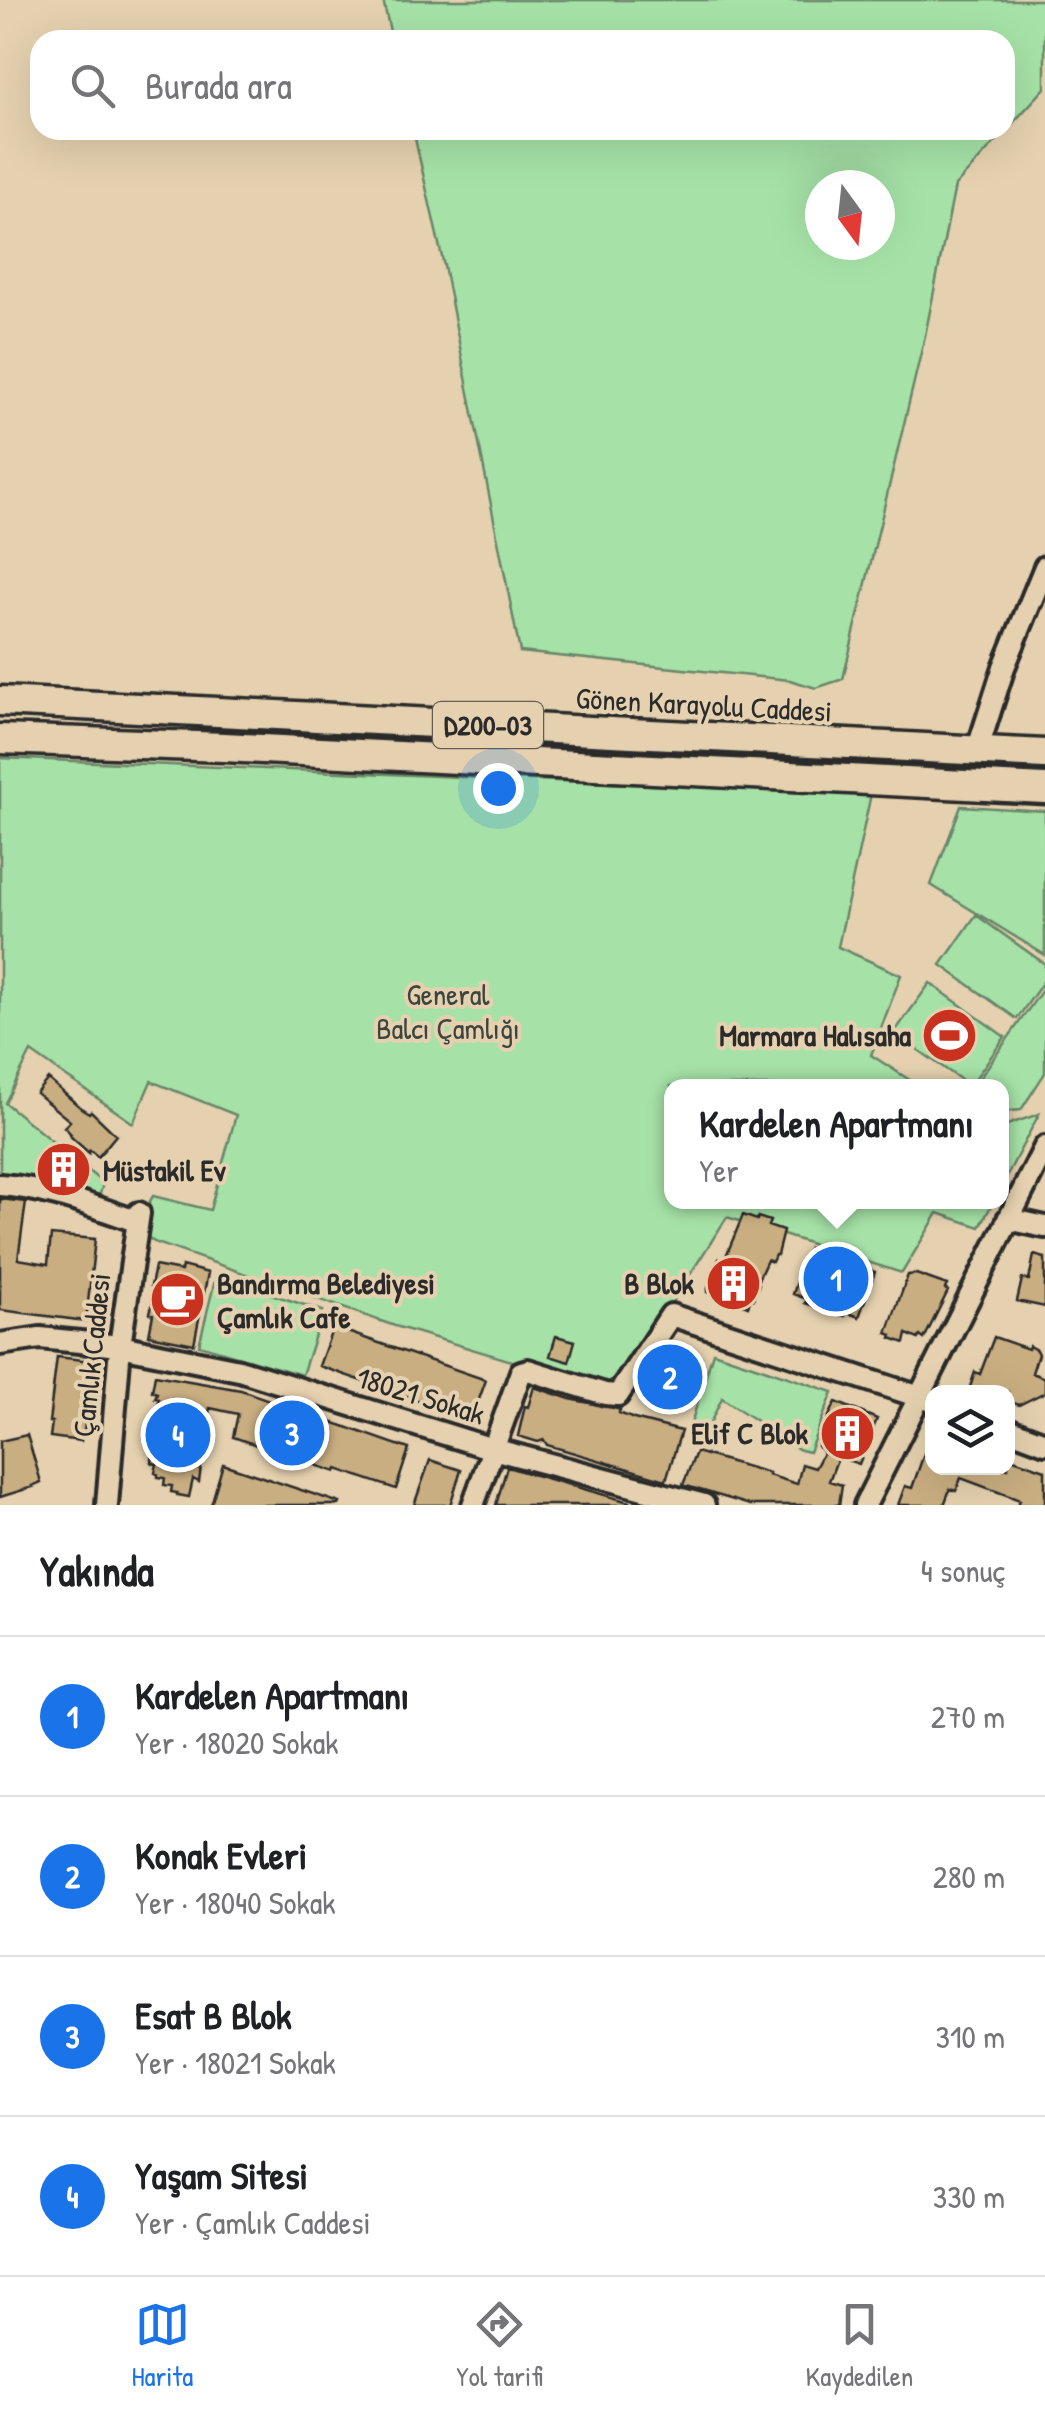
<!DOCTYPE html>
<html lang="tr">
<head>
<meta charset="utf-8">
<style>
  body { margin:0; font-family:"Patrick Hand",sans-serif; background:#f6f6f6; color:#202124 }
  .controls { position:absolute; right:30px; bottom:30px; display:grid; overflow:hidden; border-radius:20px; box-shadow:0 10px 40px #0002 }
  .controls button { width:90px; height:90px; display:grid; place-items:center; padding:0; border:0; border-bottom:2px solid #e0e0e0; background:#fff; color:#202124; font:50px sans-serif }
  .compass { position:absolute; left:805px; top:170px; width:90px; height:90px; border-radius:50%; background:#fff; box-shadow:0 10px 40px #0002; rotate:165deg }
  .you { position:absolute; left:498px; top:788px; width:35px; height:35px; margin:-25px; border:8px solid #fff; border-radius:50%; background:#1a73e8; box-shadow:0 0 0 15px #1a73e833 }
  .badge { display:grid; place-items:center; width:65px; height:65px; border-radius:50%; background:#1a73e8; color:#fff; font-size:32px; font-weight:700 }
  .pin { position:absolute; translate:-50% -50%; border:5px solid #fff; box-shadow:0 2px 10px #0006 }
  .popup { position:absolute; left:664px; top:1079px; width:345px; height:130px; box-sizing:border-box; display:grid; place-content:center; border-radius:20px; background:#fff; filter:drop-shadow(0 2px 8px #0005); font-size:32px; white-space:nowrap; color:#757577 }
  .popup b { font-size:38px; color:#202124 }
  .popup::after { content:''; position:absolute; left:50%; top:100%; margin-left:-20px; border:20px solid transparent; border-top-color:#fff }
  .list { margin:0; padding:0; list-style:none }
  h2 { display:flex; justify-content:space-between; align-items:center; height:130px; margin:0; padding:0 40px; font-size:42px }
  h2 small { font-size:32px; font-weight:400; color:#757577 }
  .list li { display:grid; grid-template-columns:65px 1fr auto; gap:30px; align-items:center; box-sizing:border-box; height:160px; padding:0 40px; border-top:2px solid #e0e0e0 }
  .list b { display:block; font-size:38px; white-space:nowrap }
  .list p { margin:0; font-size:32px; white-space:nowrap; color:#757577 }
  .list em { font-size:32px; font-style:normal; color:#757577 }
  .icon { flex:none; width:55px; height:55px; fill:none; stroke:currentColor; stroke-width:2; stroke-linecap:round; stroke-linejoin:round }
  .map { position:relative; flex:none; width:1045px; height:1505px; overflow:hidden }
  .search { position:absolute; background:#fff; box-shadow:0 10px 40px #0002; left:30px; right:30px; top:30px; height:110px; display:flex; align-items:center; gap:25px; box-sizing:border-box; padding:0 35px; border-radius:30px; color:#757577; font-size:38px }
  .sheet { height:770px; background:#fff }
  nav { display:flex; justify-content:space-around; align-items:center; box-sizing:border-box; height:140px; border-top:2px solid #e0e0e0; background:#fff; font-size:28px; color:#757577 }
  nav a { display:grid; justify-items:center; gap:5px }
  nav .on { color:#1a73e8 }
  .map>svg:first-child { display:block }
  .green { fill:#a6e2a7; stroke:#688669; stroke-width:2.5; fill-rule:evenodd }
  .building { fill:#c9ae81; stroke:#2b2b2b; stroke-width:2.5 }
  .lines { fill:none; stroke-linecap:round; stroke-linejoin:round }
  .minor-casing { stroke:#2b2b2b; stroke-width:28 }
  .highway-casing { stroke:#2b2b2b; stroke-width:35 }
  .minor { stroke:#e5d1af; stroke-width:20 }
  .highway { stroke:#e5d1af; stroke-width:28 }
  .labels { text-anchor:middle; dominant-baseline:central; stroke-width:8; stroke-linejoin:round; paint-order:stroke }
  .shield { fill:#e5d1af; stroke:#635d53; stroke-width:2.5 }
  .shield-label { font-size:28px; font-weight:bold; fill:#2b2b2b }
  .street-label { font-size:30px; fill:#2b2b2b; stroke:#e5d1af }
  .park-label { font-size:30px; fill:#3d463e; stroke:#e5d1af }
  .poi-label { font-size:30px; font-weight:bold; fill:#2b2b2b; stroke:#e5d1af; text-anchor:end }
</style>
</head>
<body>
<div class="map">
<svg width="1045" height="1505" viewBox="0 0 1045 1505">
  <rect width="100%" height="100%" fill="#e5d1af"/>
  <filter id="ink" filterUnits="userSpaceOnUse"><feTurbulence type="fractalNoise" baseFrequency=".01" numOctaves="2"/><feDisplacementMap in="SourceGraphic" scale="20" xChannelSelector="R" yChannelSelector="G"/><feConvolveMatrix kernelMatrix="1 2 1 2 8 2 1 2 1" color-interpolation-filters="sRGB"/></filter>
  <g filter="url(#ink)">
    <!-- green -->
    <path class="green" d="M383 0H1045V88L955 186 925 336 843 679 816 688 790 680 520 652 444 266 413 130H1005V40H392ZM820 185H880V245H820Z
      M0 758 871 794 838 947 901 975 871 1055 919 1086H671V1202H993L980 1227 938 1213 902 1273 727 1217 659 1323 609 1390 395 1326 154 1242 144 1235 138 1223 153 1196 210 1210 236 1115 151 1081 133 1123 31 1052 5 1103 103 1183 99 1198 0 1176Z
      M961 806 1045 811V955L931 885Z
      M976 915 1045 964V979L1017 1019 941 965Z
      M930 983 1005 1037 970 1086 894 1033Z
      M1045 986V1073L1021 1110 1001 1112V1086H974Z
      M1039 1114 1001 1187V1127Z
      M216 1276 323 1311 302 1375 199 1345Z
      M713 1352 833 1392 809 1452 800 1450 722 1398 707 1430 691 1424Z"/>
    <!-- building -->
    <path class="building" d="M48 1079 81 1108 89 1113 91 1111 116 1135 98 1157 90 1150 89 1153 70 1136 71 1134 64 1127 70 1121 36 1093Z
      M0 1199 26 1202 18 1259 48 1264 51 1235 95 1239 86 1321 0 1310Z
      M743 1215 757 1220 758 1217 770 1221 768 1226 783 1231 777 1255H775L772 1262 767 1260 757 1282 759 1284 753 1299 751 1298 748 1306 733 1300 731 1305 720 1301 722 1298 707 1292 714 1267 716 1268 719 1259 724 1261Z
      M809 1248 822 1253 824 1250 863 1263 862 1267 875 1272 859 1317 846 1312 845 1316 835 1313 805 1303 807 1299 793 1294Z
      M1034 1255 1045 1258V1307L1017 1301 1022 1279 1029 1280Z
      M155 1266 181 1271 182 1266 208 1273 194 1344 149 1335 153 1314 150 1313 156 1287 151 1286Z
      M916 1274 947 1285 945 1289 948 1291 924 1339 920 1336 918 1339 907 1334 905 1343 891 1338 892 1335 887 1333 908 1275Z
      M333 1327 486 1380 472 1419 319 1366Z
      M556 1336 575 1341 569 1362 550 1356Z
      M994 1337 1028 1349 1029 1346 1036 1350 1038 1354 1032 1373 1045 1378V1392L1019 1405 1008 1401V1392H985L970 1387 975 1372 980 1374Z
      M667 1345 701 1357 685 1408 639 1392 642 1384Z
      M57 1357 92 1361 84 1433H82L81 1441 50 1437 52 1422H49Z
      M155 1375 241 1390 409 1449 396 1489 337 1469 336 1472 233 1437 238 1414 210 1408 200 1458 202 1459 199 1482 193 1479 189 1497 177 1495V1493L171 1492 172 1486 164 1485 165 1478 158 1477V1474L155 1473 157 1464 152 1463 153 1441 151 1440 159 1399 155 1398 157 1393 152 1391Z
      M534 1387 570 1399 614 1408 620 1410 619 1413 634 1419 681 1431 666 1480 547 1445 544 1440 538 1442 518 1436 525 1406 528 1407Z
      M836 1402 877 1419 859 1464 838 1457 829 1481 842 1485 839 1505H750L683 1485 696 1452 769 1473 768 1475 797 1484 802 1464 815 1468 823 1453 818 1446 828 1418Z
      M931 1434 932 1435V1468H1008V1457L1045 1470V1505H1018L1020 1500 961 1478 956 1491 950 1489 944 1505H898L905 1486 912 1488Z
      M27 1435 41 1482 32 1486 33 1487 0 1497V1441Z
      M430 1460 461 1470 450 1505H414Z
      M223 1464 340 1503 339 1505H211Z
      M507 1467 629 1502V1505H496Z"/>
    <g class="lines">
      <defs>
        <path id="minor" d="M977 751 1004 667 1045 567
          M0 1185C47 1188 92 1206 136 1221
          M1008 1219 1045 1227
          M0 1344 40 1338 120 1346 239 1370 493 1449 704 1505
          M1008 1429 1045 1443
          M107 1505 120 1346 139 1213
          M473 1505 521 1372 528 1370 605 1394 618 1395 671 1315 932 1401
          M865 1505 1045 1147"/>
        <path id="highway" d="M0 701 1045 754
          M0 739 224 747 1045 789"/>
      </defs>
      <!-- minor casing -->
      <use href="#minor" class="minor-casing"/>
      <!-- highway casing -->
      <use href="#highway" class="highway-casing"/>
      <!-- minor -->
      <use href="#minor" class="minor"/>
      <!-- highway -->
      <use href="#highway" class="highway"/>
    </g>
  </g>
  <!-- icons -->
  <defs>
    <symbol id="stadium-disc" viewBox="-11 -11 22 22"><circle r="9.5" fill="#c8321e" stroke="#e5d1af"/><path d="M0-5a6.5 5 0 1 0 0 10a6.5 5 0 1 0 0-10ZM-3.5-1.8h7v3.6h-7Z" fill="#fff"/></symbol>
    <symbol id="building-disc" viewBox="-11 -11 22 22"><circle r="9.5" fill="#c8321e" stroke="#e5d1af"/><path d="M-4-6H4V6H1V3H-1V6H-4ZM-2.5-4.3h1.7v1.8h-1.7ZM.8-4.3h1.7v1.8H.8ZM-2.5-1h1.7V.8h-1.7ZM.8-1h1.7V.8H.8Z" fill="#fff"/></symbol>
    <symbol id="cafe-disc" viewBox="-11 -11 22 22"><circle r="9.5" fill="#c8321e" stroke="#e5d1af"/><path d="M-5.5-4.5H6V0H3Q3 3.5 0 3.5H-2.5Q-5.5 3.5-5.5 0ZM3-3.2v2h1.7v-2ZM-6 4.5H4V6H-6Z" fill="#fff"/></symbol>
  </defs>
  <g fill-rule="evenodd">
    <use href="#stadium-disc" x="918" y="1004" width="63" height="63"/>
    <use href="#building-disc" x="32" y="1138" width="63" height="63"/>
    <use href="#building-disc" x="702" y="1252" width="63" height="63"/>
    <use href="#cafe-disc" x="146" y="1268" width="63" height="63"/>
    <use href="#building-disc" x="816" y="1402" width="63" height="63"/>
  </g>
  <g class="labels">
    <!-- shield labels -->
    <rect class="shield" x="433" y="702" width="110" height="46" rx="8"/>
    <g class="shield-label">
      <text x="488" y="725">D200-03</text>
    </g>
    <!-- street labels -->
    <g class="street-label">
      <text transform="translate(704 704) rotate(3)">Gönen Karayolu Caddesi</text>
      <text transform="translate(91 1355) rotate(-84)">Çamlık Caddesi</text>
      <text transform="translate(421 1395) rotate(17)">18021 Sokak</text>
    </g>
    <!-- park labels -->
    <g class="park-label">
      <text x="448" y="994">General<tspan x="448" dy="34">Balcı Çamlığı</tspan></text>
    </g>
    <!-- poi labels -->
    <g class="poi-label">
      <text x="911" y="1035">Marmara Halısaha</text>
      <text x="103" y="1170" text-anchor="start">Müstakil Ev</text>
      <text x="217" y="1283" text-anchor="start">Bandırma Belediyesi<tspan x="217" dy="34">Çamlık Cafe</tspan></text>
      <text x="694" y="1283">B Blok</text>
      <text x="808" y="1433">Elif C Blok</text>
    </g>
  </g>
</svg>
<div class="controls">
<button><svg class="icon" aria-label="layers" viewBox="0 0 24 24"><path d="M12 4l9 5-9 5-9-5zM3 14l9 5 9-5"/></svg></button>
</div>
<svg class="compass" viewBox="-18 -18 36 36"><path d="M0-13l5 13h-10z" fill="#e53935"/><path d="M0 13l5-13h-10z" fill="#757577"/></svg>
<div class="you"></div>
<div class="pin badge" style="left:836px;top:1279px">1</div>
<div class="popup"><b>Kardelen Apartmanı</b>Yer</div>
<div class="pin badge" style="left:670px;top:1377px">2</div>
<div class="pin badge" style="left:292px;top:1433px">3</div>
<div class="pin badge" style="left:178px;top:1435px">4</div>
<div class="search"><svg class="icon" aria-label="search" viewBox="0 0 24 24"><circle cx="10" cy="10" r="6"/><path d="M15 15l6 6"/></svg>Burada ara</div>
</div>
<section class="sheet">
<h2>Yakında<small>4 sonuç</small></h2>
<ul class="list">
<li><span class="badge">1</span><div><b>Kardelen Apartmanı</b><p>Yer · 18020 Sokak</p></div><em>270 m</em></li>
<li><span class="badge">2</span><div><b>Konak Evleri</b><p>Yer · 18040 Sokak</p></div><em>280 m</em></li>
<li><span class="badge">3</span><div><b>Esat B Blok</b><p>Yer · 18021 Sokak</p></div><em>310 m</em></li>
<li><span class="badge">4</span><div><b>Yaşam Sitesi</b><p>Yer · Çamlık Caddesi</p></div><em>330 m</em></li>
</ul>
</section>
<nav>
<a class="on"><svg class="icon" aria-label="map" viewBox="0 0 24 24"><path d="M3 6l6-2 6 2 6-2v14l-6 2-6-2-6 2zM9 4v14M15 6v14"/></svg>Harita</a>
<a><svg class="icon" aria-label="directions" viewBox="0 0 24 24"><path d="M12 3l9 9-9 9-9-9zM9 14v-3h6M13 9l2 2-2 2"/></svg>Yol tarifi</a>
<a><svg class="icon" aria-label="saved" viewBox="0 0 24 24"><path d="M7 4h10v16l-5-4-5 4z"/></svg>Kaydedilen</a>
</nav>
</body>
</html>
